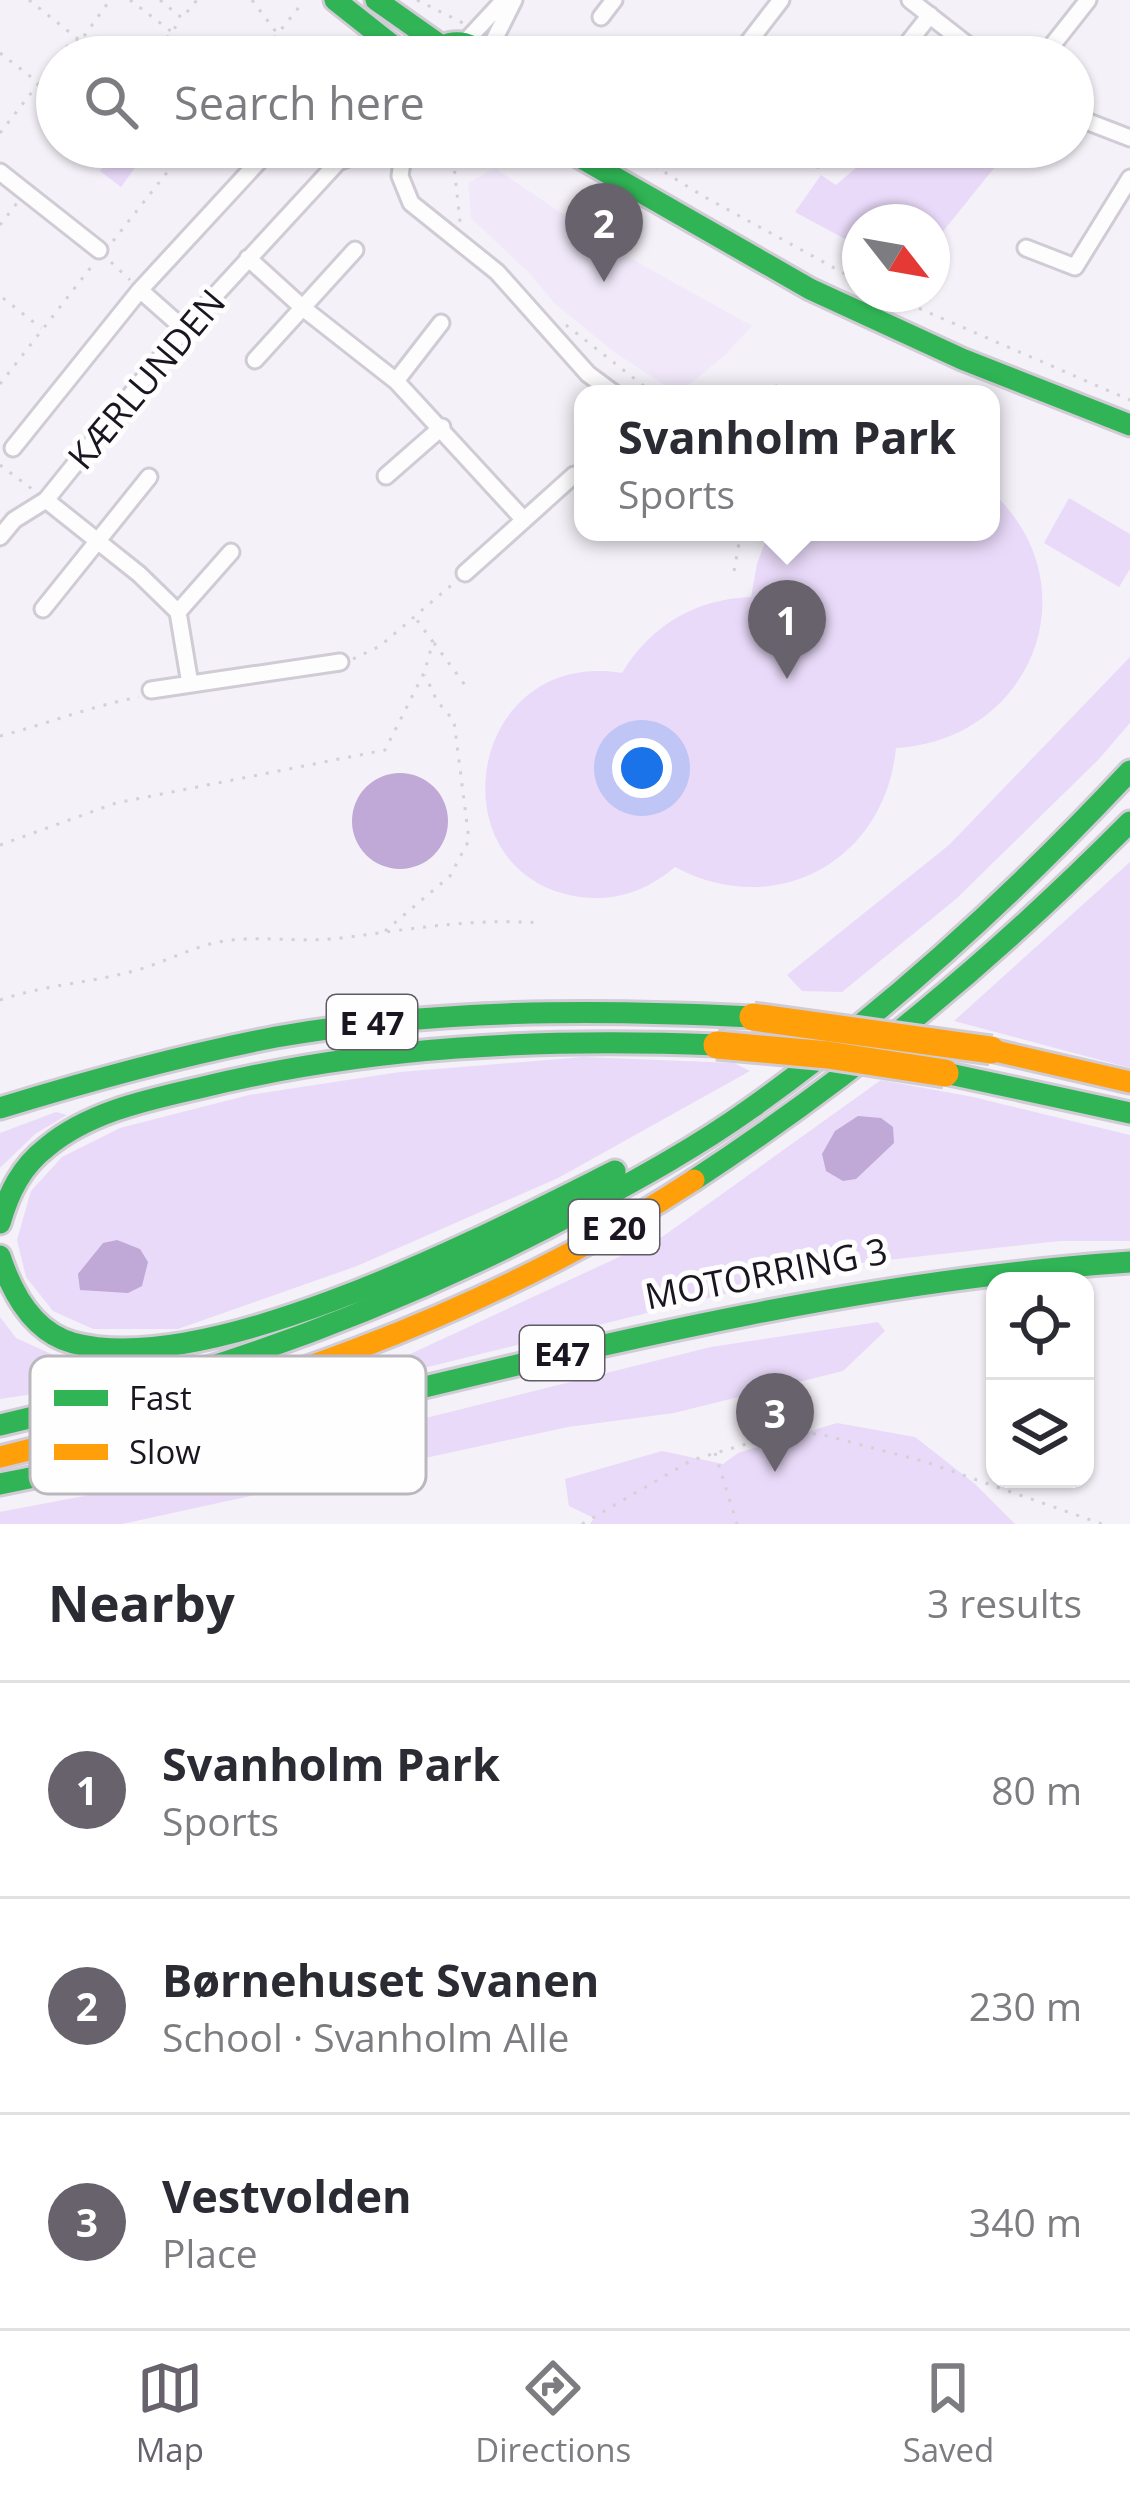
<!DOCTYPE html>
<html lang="en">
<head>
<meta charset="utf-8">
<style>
  body { margin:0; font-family:"Open Sans",sans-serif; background:#f7f7f7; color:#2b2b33 }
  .controls { position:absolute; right:36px; bottom:36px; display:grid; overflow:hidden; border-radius:24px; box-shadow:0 3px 9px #0004 }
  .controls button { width:108px; height:108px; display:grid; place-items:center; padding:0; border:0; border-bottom:3px solid #e1e1e2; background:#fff; color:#2b2b33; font:60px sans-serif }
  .compass { position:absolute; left:842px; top:204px; width:108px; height:108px; border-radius:50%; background:#fff; box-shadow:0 3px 9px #0004; rotate:121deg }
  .you { position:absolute; left:642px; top:768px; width:42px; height:42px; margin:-30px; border:9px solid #fff; border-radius:50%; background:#1a73e8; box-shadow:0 0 0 18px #1a73e833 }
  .badge { display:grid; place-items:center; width:78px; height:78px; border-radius:50%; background:#67626c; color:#fff; font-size:39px; font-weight:700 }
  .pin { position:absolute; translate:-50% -99px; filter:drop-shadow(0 3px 6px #0008) }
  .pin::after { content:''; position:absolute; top:63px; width:42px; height:36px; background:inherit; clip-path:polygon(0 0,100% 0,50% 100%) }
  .popup { position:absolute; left:574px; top:385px; width:426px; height:156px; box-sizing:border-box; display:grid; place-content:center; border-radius:24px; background:#fff; filter:drop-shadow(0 3px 9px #0005); font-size:39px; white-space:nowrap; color:#7c7c81 }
  .popup b { font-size:45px; color:#2b2b33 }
  .popup::after { content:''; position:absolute; left:50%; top:100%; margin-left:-24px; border:24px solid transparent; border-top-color:#fff }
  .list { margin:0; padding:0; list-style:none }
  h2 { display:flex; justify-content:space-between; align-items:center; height:156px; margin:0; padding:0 48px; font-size:51px }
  h2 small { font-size:39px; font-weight:400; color:#7c7c81 }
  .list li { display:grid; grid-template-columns:78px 1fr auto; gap:36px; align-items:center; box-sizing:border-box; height:216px; padding:0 48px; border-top:3px solid #e1e1e2 }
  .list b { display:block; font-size:45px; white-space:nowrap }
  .list p { margin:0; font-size:39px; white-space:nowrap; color:#7c7c81 }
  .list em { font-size:39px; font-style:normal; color:#7c7c81 }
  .icon { flex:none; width:66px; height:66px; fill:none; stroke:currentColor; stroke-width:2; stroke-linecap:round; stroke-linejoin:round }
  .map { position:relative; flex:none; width:1130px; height:1524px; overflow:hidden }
  .search { position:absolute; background:#fff; box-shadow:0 3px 9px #0004; left:36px; right:36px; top:36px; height:132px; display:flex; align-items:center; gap:30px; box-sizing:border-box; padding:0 42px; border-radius:66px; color:#7c7c81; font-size:45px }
  .sheet { height:804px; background:#fff }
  nav { display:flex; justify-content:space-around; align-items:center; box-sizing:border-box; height:168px; border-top:3px solid #e1e1e2; background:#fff; font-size:33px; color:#7c7c81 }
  nav a { display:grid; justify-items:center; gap:6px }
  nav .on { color:#67626c }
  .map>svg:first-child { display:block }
  .built { fill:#f1e9fa }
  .green { fill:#e9daf9 }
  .water { fill:#c0a8d7 }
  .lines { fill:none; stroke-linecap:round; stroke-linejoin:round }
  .street-casing { stroke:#d0cbd5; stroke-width:21 }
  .fast-casing { stroke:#d0cbd5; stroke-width:27 }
  .slow-casing { stroke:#d0cbd5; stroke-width:27 }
  .path { stroke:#d2d2d5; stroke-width:3; stroke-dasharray:3 9; stroke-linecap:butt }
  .street { stroke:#fdfdfe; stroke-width:15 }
  .fast { stroke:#30b455; stroke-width:21 }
  .slow { stroke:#ff9f0a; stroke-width:21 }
  .slow-bridge-casing { stroke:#d0cbd5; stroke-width:33; stroke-linecap:butt }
  .slow-bridge { stroke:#ff9f0a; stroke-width:27 }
  .labels { text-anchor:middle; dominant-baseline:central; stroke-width:10; stroke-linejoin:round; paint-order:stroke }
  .shield { fill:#fefefe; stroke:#5f5b63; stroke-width:3 }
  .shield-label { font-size:33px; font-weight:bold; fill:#1b1521 }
  .street-label { font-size:36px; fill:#1b1521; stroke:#fefefe }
  .key { fill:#fefefe; stroke:#bab8bc; stroke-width:3 }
  .key-label { font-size:33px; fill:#1b1521 }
</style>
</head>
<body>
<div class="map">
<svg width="1130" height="1524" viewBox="0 0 1130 1524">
  <rect width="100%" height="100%" fill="#f4f1f8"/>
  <!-- built -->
  <path class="built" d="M495 168 614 249 752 326 724 356 678 394 614 352 554 303 532 276 471 218 468 183Z"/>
  <!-- green -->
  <path class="green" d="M118 147H150L121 187 100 171Z
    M921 147H1011L932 245V222H860V247L795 212 821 175 836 185 857 167 910 157Z
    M991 491C1094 585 1032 740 896 748 885 861 776 921 675 867 648 890 616 902 580 897 432 875 466 648 622 673 651 625 696 599 751 597L757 564 769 532H991Z
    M1069 498 1130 534V569L1119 587 1044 543Z
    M1130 657V723L1098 760 956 899 842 992 802 991 787 975 949 845Z
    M1130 862V1068L954 1021Z
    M583 1057 734 1063 750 1071 558 1178 357 1266 178 1329H93L53 1311 26 1277 17 1240 31 1191 62 1157 120 1128 249 1095 400 1072Z
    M881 1080 973 1097 1130 1135V1241H1060L842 1265 354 1385 350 1382 662 1237Z
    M56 1112 67 1115 35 1134 0 1168V1133Z
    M0 1317 16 1338 95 1374 65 1389 0 1399Z
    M878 1322 885 1331 843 1371 674 1413 568 1427 122 1524H0V1512L205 1473 711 1347Z
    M837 1423 915 1437 975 1484 1015 1524H590L594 1518 569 1506 565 1479 662 1451 723 1464 738 1453Z"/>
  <!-- water -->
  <path class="water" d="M352 821a48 48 0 1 1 96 0a48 48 0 1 1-96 0Z
    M858 1116 881 1118 893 1127 894 1143 856 1179 843 1181 826 1171 822 1154 835 1131Z
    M117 1240 140 1249 148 1262 142 1286 128 1293 80 1290 78 1274 103 1243Z"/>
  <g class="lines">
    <defs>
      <path id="street" d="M910 0 983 57
        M601 17 614 0
        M466 41 504 0
        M486 56 514 0
        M737 57 781 0
        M897 57 930 15
        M1043 57 1088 0
        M1073 116 1130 138
        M404 148 400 176 411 203 497 272 588 374 615 394
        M818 158 826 147
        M0 172 99 250
        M1026 248 1075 267 1130 178
        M248 258 303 308 396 381 524 520
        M140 290 184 329
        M255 360 355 250
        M396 381 441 323
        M13 448 140 290 272 147
        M386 476 442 427
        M46 500 139 574 178 612 190 684
        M0 537 14 520 46 500 184 329 338 162 367 151 402 153
        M465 573 574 475
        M43 609 149 477
        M178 612 231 552
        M151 690 340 662"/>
      <path id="fast" d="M335 0 407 57
        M376 0 440 45
        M427 57C447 38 467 38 487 57
        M562 147 810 289 962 359 1130 425
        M945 1073 1130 1113
        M0 1108C91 1080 182 1055 276 1037 434 1009 594 1009 753 1017
        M694 1180C857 1073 993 960 1130 822
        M0 1223C9 1192 21 1167 47 1147 89 1112 147 1100 199 1088 370 1046 542 1038 717 1045
        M0 1256C12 1293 33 1332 73 1343 211 1380 489 1234 615 1171
        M0 1425C206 1378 400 1307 586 1207 642 1177 698 1146 750 1109 889 1010 1014 895 1130 771
        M0 1484C377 1409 745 1288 1130 1262"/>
      <path id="slow" d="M991 1050 1130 1082
        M0 1457C243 1398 483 1318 694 1180"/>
    </defs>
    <!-- street casing -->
    <use href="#street" class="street-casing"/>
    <!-- fast casing -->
    <use href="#fast" class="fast-casing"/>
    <!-- slow casing -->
    <use href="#slow" class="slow-casing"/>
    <!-- path -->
    <path class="path" d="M29 0 78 39
      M130 0 172 32
      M160 0 182 18 197 0
      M252 0 295 57
      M417 0 465 24
      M84 36 110 0
      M0 53 57 97
      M59 57 69 44 83 37 107 57
      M152 57 181 20
      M259 57 304 1
      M0 133 57 60
      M452 147 460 222
      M624 147 703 196 860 282
      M0 225 17 203
      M113 241 187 147
      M111 262 130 280
      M886 294 1130 400
      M3 298 41 328
      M566 325 654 394
      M0 384 95 262
      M765 394 779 384
      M0 465 32 489
      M734 571 741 532
      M434 643 465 685
      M353 659 380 646 455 582
      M0 736C47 724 91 706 139 697
      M0 845 116 803 385 750 424 673 433 642 414 616
      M385 931 450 876 469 840 454 721 437 701 425 675
      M0 1000C44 985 89 983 134 971 167 962 196 944 231 940 267 936 304 943 341 938 413 929 469 918 542 923
      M715 1453 737 1524
      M582 1524 692 1460 784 1433 820 1434 926 1462 1102 1524"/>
    <!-- street -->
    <use href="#street" class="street"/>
    <!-- fast -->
    <use href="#fast" class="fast"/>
    <!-- slow -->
    <use href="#slow" class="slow"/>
    <defs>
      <path id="slow-bridge" d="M753 1017 991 1050
        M717 1045 828 1055 945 1073"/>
    </defs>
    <!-- slow-bridge casing -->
    <use href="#slow-bridge" class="slow-bridge-casing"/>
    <!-- slow-bridge -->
    <use href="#slow-bridge" class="slow-bridge"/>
  </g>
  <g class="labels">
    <!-- shield labels -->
    <g class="shield">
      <rect x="327" y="995" width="90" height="54" rx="9"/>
      <rect x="569" y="1200" width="90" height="54" rx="9"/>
      <rect x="520" y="1326" width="84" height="54" rx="9"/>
    </g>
    <g class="shield-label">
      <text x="372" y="1022">E 47</text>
      <text x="614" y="1227">E 20</text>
      <text x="562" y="1353">E47</text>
    </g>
    <!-- street labels -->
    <g class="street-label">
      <text transform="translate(146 379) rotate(-50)">KÆRLUNDEN</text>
      <text transform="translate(766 1273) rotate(-11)">MOTORRING 3</text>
    </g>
  </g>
  <!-- legend -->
  <rect x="30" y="1356" width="396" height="138" rx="18" class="key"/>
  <rect x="54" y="1390" width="54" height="16" fill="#30b455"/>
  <rect x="54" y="1444" width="54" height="16" fill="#ff9f0a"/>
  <g class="key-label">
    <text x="129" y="1410">Fast</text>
    <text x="129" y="1464">Slow</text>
  </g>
</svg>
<div class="controls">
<button><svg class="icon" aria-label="locate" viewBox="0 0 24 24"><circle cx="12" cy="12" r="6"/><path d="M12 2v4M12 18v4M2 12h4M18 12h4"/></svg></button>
<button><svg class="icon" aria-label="layers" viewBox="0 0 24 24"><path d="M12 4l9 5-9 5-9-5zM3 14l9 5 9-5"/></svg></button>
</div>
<svg class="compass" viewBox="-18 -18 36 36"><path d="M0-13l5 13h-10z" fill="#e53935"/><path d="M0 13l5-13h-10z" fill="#7c7c81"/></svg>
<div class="you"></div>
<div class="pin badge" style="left:787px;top:679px">1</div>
<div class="popup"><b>Svanholm Park</b>Sports</div>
<div class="pin badge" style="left:604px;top:282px">2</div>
<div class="pin badge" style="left:775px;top:1472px">3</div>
<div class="search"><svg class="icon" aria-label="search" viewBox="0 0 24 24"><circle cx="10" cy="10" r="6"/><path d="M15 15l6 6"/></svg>Search here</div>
</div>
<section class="sheet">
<h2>Nearby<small>3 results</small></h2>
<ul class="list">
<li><span class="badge">1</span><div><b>Svanholm Park</b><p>Sports</p></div><em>80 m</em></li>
<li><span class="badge">2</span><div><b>Børnehuset Svanen</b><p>School · Svanholm Alle</p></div><em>230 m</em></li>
<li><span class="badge">3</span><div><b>Vestvolden</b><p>Place</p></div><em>340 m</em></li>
</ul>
</section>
<nav>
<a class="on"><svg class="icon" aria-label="map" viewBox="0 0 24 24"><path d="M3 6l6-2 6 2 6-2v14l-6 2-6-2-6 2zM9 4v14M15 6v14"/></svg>Map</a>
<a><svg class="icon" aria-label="directions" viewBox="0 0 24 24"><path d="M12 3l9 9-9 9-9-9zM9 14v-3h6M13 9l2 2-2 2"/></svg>Directions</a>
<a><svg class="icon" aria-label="saved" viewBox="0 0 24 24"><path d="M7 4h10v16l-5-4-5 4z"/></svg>Saved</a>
</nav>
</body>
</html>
